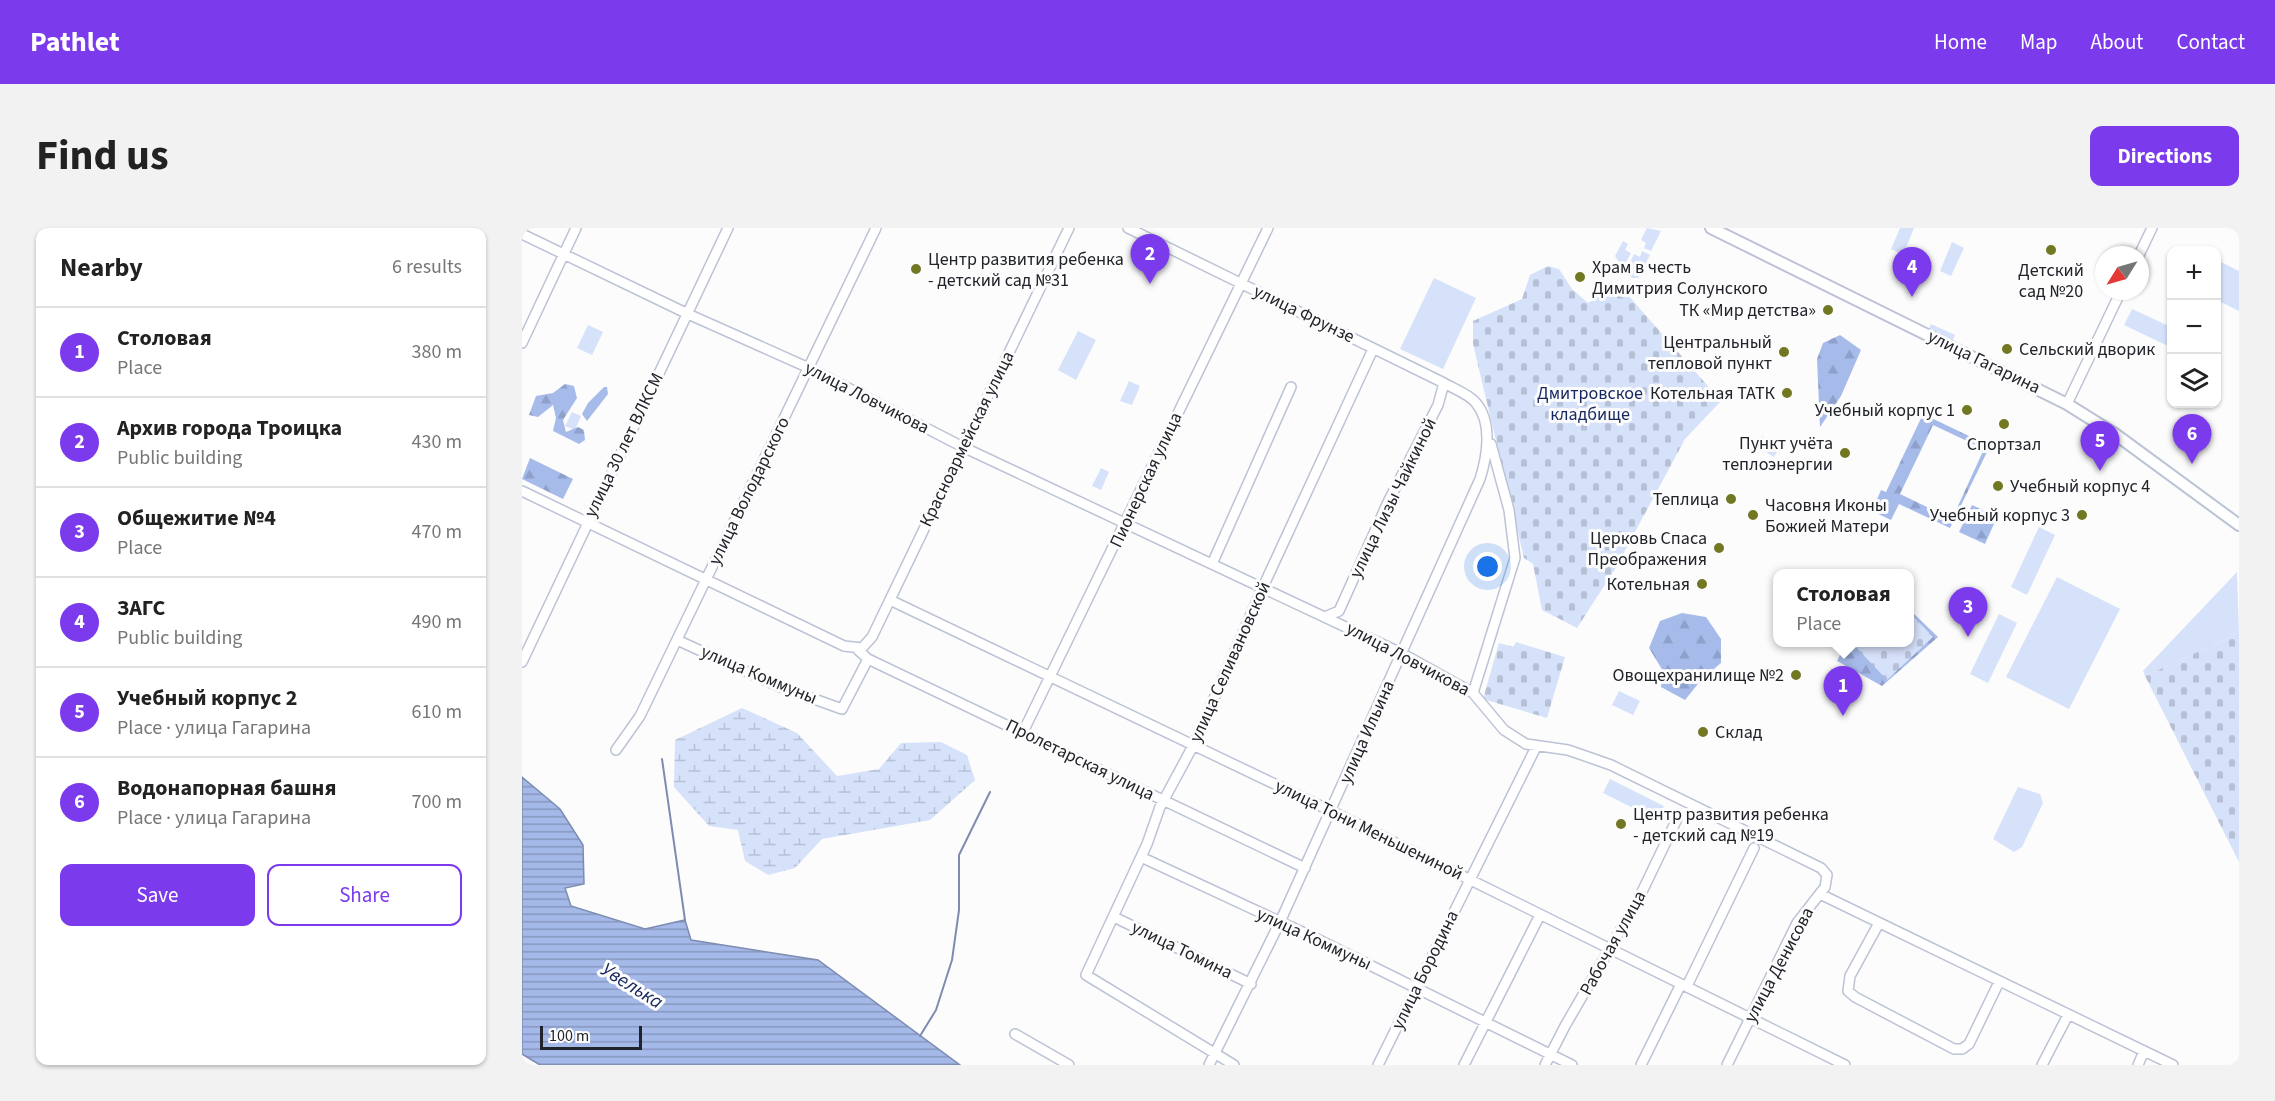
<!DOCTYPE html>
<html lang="en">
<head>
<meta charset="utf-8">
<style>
  body { margin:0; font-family:"Source Sans 3",sans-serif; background:#f2f2f2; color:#222 }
  .controls { position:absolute; right:18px; top:18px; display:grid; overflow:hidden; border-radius:12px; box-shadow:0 2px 4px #0004 }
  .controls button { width:54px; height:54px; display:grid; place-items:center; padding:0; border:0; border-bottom:2px solid #e0e0e0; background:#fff; color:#222; font:30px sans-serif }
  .compass { position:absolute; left:1573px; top:18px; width:54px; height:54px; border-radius:50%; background:#fff; box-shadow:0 2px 4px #0004; rotate:233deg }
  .scale { position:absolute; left:18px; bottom:15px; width:102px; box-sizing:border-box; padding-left:6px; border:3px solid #21232a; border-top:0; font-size:16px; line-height:21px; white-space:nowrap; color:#21232a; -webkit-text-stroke:4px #fcfcfc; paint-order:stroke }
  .you { position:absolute; left:966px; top:339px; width:21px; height:21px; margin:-15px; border:4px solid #fff; border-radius:50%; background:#1a73e8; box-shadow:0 0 0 9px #1a73e833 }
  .badge { display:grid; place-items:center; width:39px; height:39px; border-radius:50%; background:#7c3aed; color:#fff; font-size:20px; font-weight:700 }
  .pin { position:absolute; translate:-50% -50px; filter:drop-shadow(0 2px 3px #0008) }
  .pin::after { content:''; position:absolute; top:32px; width:21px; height:18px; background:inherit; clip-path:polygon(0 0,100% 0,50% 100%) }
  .popup { position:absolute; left:1251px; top:341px; width:141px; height:78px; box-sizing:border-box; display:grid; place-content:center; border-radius:12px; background:#fff; filter:drop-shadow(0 2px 4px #0005); font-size:20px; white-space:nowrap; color:#767676 }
  .popup b { font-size:22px; color:#222 }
  .popup::after { content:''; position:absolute; left:50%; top:100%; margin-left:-12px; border:12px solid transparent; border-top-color:#fff }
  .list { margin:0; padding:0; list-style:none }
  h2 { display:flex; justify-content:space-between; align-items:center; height:78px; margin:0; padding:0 24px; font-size:26px }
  h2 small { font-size:20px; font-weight:400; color:#767676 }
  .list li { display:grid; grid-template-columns:39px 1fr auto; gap:18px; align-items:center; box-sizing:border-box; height:90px; padding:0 24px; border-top:2px solid #e0e0e0 }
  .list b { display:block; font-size:22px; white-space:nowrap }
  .list p { margin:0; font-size:20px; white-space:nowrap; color:#767676 }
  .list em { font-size:20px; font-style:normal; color:#767676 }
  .actions { display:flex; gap:12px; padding:18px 24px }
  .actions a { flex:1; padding:14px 0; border:2px solid #7c3aed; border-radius:12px; text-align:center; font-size:21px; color:#7c3aed }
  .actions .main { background:#7c3aed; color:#fff }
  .icon { flex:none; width:33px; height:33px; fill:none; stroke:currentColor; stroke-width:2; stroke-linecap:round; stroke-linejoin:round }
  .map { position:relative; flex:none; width:1717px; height:837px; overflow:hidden; border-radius:12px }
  header { display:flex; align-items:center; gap:36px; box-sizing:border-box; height:84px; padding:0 30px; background:#7c3aed; color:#fff }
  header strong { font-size:28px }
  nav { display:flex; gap:33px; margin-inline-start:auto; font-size:21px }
  .intro { display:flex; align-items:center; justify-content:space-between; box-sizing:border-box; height:144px; padding:0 36px }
  h1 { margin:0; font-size:42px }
  .button { padding:15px 27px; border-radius:12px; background:#7c3aed; color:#fff; font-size:21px; font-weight:700 }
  main { display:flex; gap:36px; padding:0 36px }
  aside { flex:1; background:#fff; border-radius:12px; box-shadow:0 2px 4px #0004 }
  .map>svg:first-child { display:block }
  .green { fill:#d6e1fa }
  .forest { fill:url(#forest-firs); fill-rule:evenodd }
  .wetland { fill:url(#wetland-marsh) }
  .cemetery { fill:url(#cemetery-stones) }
  .water { fill:url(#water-rules); stroke:#7d8cb0; stroke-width:1.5 }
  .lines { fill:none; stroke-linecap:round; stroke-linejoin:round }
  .stream { stroke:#7d8cb0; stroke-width:2 }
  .minor-casing { stroke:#bcc3d5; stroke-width:12 }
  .major-casing { stroke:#bcc3d5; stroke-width:14 }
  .minor { stroke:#fff; stroke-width:9 }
  .major { stroke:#fff; stroke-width:10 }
  .poi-dot { fill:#727822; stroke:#fcfcfc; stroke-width:2 }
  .labels { text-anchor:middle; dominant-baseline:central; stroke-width:6; stroke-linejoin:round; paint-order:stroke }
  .poi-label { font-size:18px; fill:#21232a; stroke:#fcfcfc; text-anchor:end }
  .street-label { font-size:18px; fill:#21232a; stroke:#fcfcfc }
  .park-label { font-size:18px; fill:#16275f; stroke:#fcfcfc }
  .water-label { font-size:20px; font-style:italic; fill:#15265e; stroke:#fcfcfc }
</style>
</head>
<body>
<header>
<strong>Pathlet</strong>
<nav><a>Home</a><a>Map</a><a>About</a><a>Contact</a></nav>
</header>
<div class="intro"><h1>Find us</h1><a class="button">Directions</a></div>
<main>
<aside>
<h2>Nearby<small>6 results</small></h2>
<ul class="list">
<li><span class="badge">1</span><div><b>Столовая</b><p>Place</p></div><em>380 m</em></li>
<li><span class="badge">2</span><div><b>Архив города Троицка</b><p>Public building</p></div><em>430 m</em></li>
<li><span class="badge">3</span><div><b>Общежитие №4</b><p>Place</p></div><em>470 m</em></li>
<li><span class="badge">4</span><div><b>ЗАГС</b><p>Public building</p></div><em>490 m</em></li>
<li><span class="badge">5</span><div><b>Учебный корпус 2</b><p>Place · улица Гагарина</p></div><em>610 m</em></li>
<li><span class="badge">6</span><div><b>Водонапорная башня</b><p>Place · улица Гагарина</p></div><em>700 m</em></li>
</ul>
<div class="actions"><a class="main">Save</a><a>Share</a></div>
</aside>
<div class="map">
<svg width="1717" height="837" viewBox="0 0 1717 837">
  <defs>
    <pattern id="forest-firs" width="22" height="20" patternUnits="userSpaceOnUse" patternTransform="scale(1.5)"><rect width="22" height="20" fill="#a7bbeb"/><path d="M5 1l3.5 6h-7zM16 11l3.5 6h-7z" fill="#8fa0ca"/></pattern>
    <pattern id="wetland-marsh" width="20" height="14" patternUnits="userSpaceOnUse" patternTransform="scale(1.5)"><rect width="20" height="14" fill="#d6e1fa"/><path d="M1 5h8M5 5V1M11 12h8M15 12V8" fill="none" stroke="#b7c1d6"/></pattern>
    <pattern id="cemetery-stones" width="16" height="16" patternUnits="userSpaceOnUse" patternTransform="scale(1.5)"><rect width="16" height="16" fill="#d6e1fa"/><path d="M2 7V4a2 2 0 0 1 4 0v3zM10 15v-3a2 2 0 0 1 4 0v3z" fill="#b7c1d6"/></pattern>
    <pattern id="water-rules" width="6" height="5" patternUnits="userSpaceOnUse" patternTransform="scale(1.5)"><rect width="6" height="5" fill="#a5b9e9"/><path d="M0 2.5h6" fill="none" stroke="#8696bd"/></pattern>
  </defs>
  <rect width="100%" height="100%" fill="#fcfcfc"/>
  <!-- green -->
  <path class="green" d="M1125 0 1139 3 1129 23 1122 20 1124 15 1119 12Z
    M1378 0H1392L1381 27 1369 21Z
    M1101 13 1106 16 1103 22 1109 25 1101 40 1093 28Z
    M1430 14 1442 20 1429 48 1418 43Z
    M1120 23 1128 27 1116 50H1110L1104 43 1112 26 1118 29Z
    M1695 32 1717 43V83L1695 72Z
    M912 50 954 70 921 141 878 121Z
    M1610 81 1649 99 1646 118 1602 97Z
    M1409 96 1433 107 1431 112 1407 101Z
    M66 97 81 104 70 127 55 120Z
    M556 103 574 112 554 152 536 142Z
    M607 153 618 158 610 177 598 173Z
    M50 184 59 188 53 202 43 198Z
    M1240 208 1258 219 1252 229 1234 218Z
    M579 240 587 244 579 262 570 258Z
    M1517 299 1533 307 1505 367 1489 359Z
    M1715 344 1717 405 1623 448 1621 443Z
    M1535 349 1598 381 1547 481 1484 449Z
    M1477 386 1495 395 1466 455 1448 446Z
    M1097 463 1118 473 1111 487 1090 477Z
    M1088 551 1142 578 1135 592 1081 565Z
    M1496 559 1518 566 1521 575 1500 619 1492 624 1471 611Z"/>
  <!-- forest -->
  <path class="forest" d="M1318 107 1339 122 1319 168 1298 199 1295 131 1301 115Z
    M43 156 52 158 55 170 41 192 44 204 56 199 62 202 63 212 57 216 31 203 34 190 31 177 16 189 7 187 14 168 31 165Z
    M82 159H85L86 166 65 193 60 186 66 175Z
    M1401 186 1468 218 1428 300 1377 276 1369 292 1350 283 1359 262 1364 264ZM1411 197 1462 221 1430 291 1378 266Z
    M8 230 51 251 41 271 0 251Z
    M1450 277 1475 289 1463 316 1437 304Z
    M1387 381 1416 409 1360 458 1315 433 1324 415 1387 414Z
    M1160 385 1184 389 1199 411V435L1180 451 1163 472 1139 459 1141 443 1127 420 1138 393Z"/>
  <!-- wetland -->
  <path class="wetland" d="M220 480 275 505 315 548 357 541 379 515 419 514 445 527 453 552 408 592 300 611 273 640 246 647 223 633 216 602 187 598 152 559 153 512Z"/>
  <!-- cemetery -->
  <path class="cemetery" d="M1026 38 1037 41 1050 61 1066 75 1098 58 1199 173 1163 211 1093 341 1055 400 1020 382 1011 336 1002 330 951 116V93L1000 71 1008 47Z
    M1387 384 1411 409 1365 452 1331 416 1387 414Z
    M1717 405V634L1623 448Z
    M994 414 1043 429 1025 490 961 471 977 415 992 419Z"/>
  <!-- water -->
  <path class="water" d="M0 549 38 581 61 617 62 656 43 660 49 678 123 701 163 692 169 712 296 732 438 837H18L0 826Z"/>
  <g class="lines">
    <!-- stream -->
    <path class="stream" d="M140 531 163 692
      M398 808 414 782 430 732 437 682V627L468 564"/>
    <defs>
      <path id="minor" d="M606 0 922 155C932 161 947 166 954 175 971 195 965 229 958 251L758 694 687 837
        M0 6 166 86 287 140 441 219 881 426 951 465 982 502 1004 516 1046 522 1089 537 1299 640 1305 647 1303 659 1275 695 1205 837
        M1617 27 1630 0
        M0 115 54 0
        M1545 176 1599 63
        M0 263 322 418 340 420 350 409 547 0
        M690 336 769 159
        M368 372 809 583 1323 837
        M805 388 817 383 866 274 916 177 922 155
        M155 412 256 458 320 481 346 431
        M335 421 346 431 783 640
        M0 434 206 0
        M951 465 993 330 987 282 969 216
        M501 504 746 0
        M94 522 118 488 354 0
        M619 629 791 709 1050 837
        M1298 666 1651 837
        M592 689 729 756
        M1357 695 1328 748 1326 763 1333 769 1432 821H1440L1447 816 1477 754
        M1165 758 1232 620
        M493 806 547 837
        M712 837 564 747 625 616 638 579 672 516 741 359 851 121
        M856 837 1014 519
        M942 837 1018 687
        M1023 837 1043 798 1117 670 1155 591
        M1119 837 1159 756
        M1520 837 1546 787
        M1616 837 1622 823"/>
      <path id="major" d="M1189 0 1545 176 1593 206 1717 297"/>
    </defs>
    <!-- minor casing -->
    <use href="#minor" class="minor-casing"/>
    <!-- major casing -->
    <use href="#major" class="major-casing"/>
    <!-- minor -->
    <use href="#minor" class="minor"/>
    <!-- major -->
    <use href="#major" class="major"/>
  </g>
  <!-- markers -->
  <g class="poi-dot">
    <circle cx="1529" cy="22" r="6"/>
    <circle cx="394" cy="41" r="6"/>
    <circle cx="1058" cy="49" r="6"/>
    <circle cx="1306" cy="82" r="6"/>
    <circle cx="1485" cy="121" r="6"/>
    <circle cx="1262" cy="124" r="6"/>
    <circle cx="1265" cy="165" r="6"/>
    <circle cx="1445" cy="182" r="6"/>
    <circle cx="1482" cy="196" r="6"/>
    <circle cx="1323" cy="225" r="6"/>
    <circle cx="1476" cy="258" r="6"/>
    <circle cx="1209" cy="271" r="6"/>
    <circle cx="1231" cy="287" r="6"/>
    <circle cx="1560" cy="287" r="6"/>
    <circle cx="1197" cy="320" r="6"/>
    <circle cx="1180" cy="356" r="6"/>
    <circle cx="1274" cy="447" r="6"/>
    <circle cx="1181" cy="504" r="6"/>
    <circle cx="1099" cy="596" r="6"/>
  </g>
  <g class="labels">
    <!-- poi labels -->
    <g class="poi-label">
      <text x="406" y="31" text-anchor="start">Центр развития ребенка<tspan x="406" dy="21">- детский сад №31</tspan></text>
      <text x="1070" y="39" text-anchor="start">Храм в честь<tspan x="1070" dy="21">Димитрия Солунского</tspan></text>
      <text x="1529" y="42" text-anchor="middle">Детский<tspan x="1529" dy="21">сад №20</tspan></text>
      <text x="1294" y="82">ТК «Мир детства»</text>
      <text x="1250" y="114">Центральный<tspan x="1250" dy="21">тепловой пункт</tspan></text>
      <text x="1497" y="121" text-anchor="start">Сельский дворик</text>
      <text x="1253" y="165">Котельная ТАТК</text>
      <text x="1433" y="182">Учебный корпус 1</text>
      <text x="1311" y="215">Пункт учёта<tspan x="1311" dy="21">теплоэнергии</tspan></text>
      <text x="1482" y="216" text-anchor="middle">Спортзал</text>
      <text x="1488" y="258" text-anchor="start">Учебный корпус 4</text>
      <text x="1197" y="271">Теплица</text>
      <text x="1243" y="277" text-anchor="start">Часовня Иконы<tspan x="1243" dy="21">Божией Матери</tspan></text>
      <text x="1548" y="287">Учебный корпус 3</text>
      <text x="1185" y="310">Церковь Спаса<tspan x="1185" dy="21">Преображения</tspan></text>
      <text x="1168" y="356">Котельная</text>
      <text x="1262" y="447">Овощехранилище №2</text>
      <text x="1193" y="504" text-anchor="start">Склад</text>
      <text x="1111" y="586" text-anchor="start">Центр развития ребенка<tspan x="1111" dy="21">- детский сад №19</tspan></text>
    </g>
    <!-- street labels -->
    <g class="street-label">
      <text transform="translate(782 86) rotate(26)">улица Фрунзе</text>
      <text transform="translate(1462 134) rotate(26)">улица Гагарина</text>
      <text transform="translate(345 170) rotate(27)">улица Ловчикова</text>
      <text transform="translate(445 211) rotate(-64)">Красноармейская улица</text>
      <text transform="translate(102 217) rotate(-64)">улица 30 лет ВЛКСМ</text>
      <text transform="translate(624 252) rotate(-65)">Пионерская улица</text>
      <text transform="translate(227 263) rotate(-64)">улица Володарского</text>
      <text transform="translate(871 270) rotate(-64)">улица Лизы Чайкиной</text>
      <text transform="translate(886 431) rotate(28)">улица Ловчикова</text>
      <text transform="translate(708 434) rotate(-66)">улица Селивановской</text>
      <text transform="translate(237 447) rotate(23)">улица Коммуны</text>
      <text transform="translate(845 504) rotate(-66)">улица Ильина</text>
      <text transform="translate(558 532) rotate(26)">Пролетарская улица</text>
      <text transform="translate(847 602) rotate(26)">улица Тони Меньшениной</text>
      <text transform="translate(792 711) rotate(25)">улица Коммуны</text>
      <text transform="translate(1091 715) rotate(-61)">Рабочая улица</text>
      <text transform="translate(660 722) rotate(26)">улица Томина</text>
      <text transform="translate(1257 737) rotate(-62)">улица Денисова</text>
      <text transform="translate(903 742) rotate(-64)">улица Бородина</text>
    </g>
    <!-- park labels -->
    <g class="park-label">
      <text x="1068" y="165">Дмитровское<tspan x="1068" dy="21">кладбище</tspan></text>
    </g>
    <!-- water labels -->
    <g class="water-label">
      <text transform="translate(110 758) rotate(32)">Увелька</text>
    </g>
  </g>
</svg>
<div class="controls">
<button>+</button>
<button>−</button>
<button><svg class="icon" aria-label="layers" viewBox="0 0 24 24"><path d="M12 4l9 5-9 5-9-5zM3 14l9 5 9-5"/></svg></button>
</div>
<svg class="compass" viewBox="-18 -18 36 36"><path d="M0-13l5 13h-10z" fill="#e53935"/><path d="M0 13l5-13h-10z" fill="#767676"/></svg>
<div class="scale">100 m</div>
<div class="you"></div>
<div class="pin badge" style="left:1321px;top:488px">1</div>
<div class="popup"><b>Столовая</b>Place</div>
<div class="pin badge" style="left:628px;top:56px">2</div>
<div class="pin badge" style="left:1446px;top:409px">3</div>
<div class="pin badge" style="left:1390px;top:69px">4</div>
<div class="pin badge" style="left:1578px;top:243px">5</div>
<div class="pin badge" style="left:1670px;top:236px">6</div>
</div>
</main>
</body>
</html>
